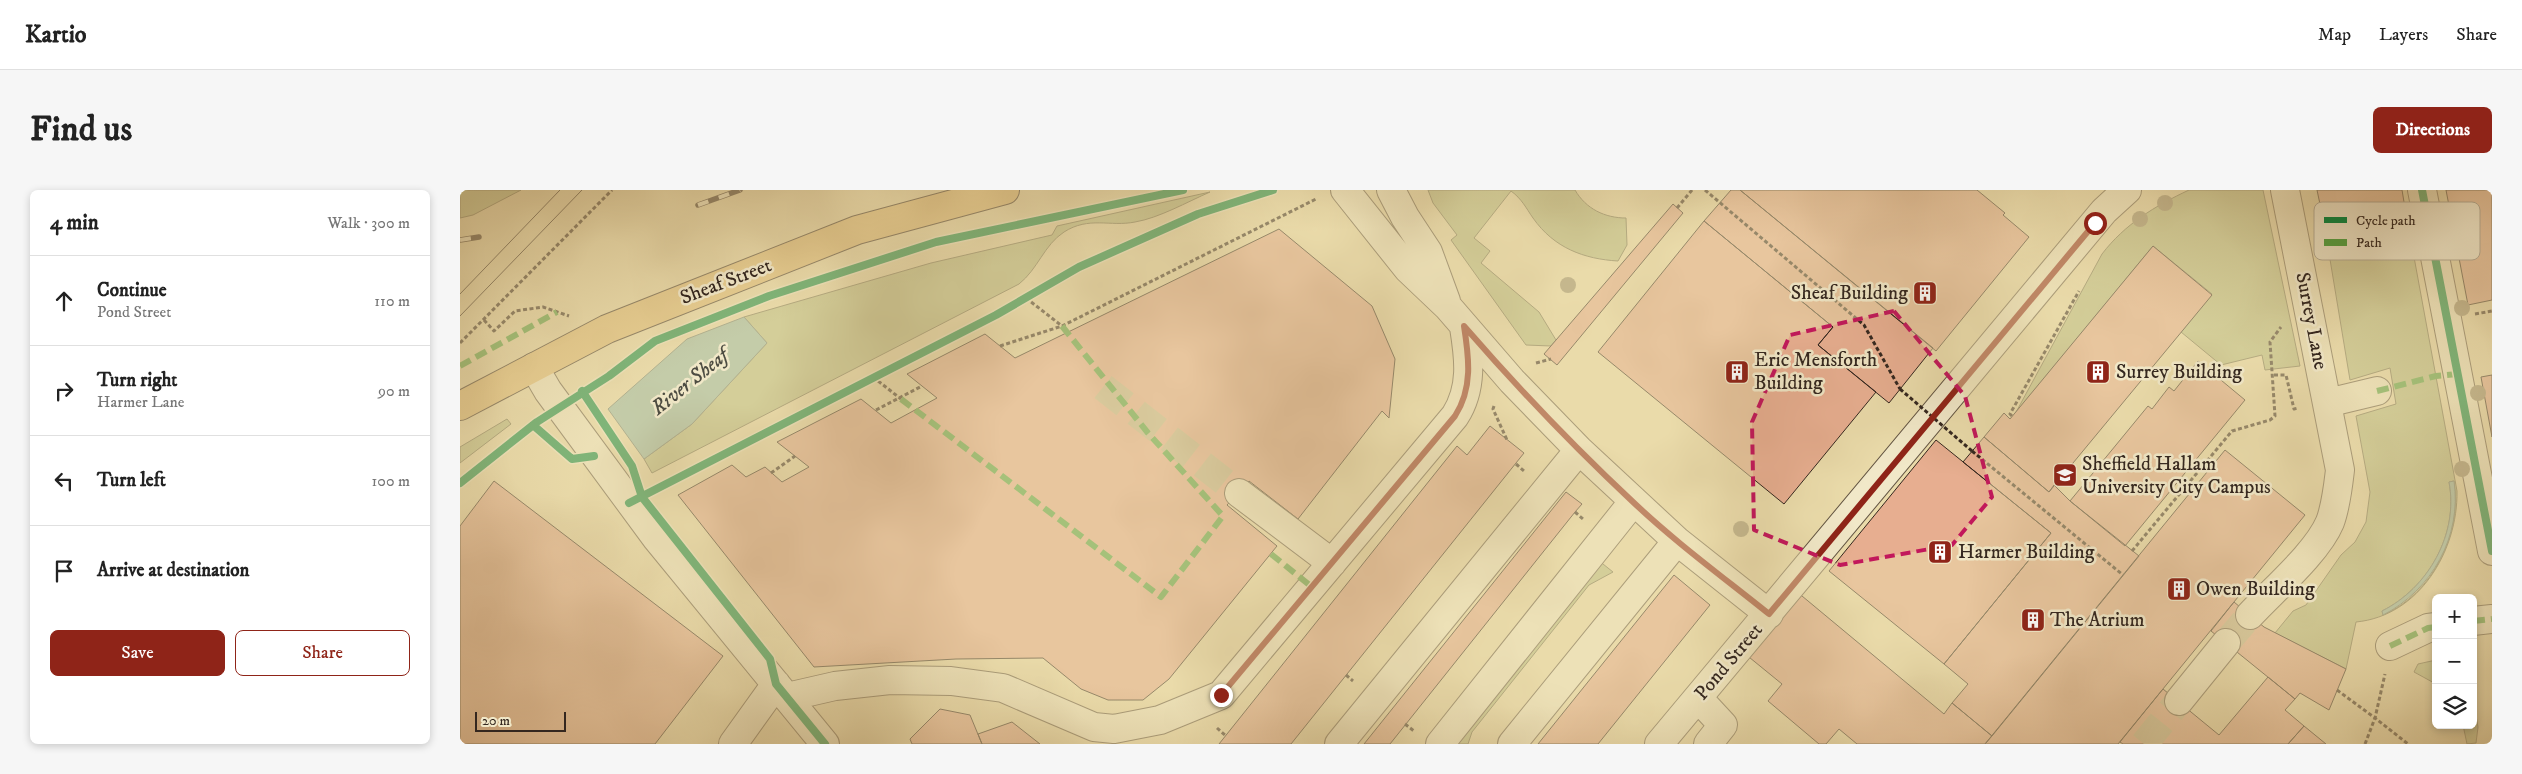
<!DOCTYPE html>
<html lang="en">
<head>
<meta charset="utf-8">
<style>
  body { margin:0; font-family:"IM FELL DW Pica",serif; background:#f6f6f6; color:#222 }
  .controls { position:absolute; right:15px; bottom:15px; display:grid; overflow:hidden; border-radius:8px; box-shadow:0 2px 8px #0003 }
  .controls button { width:45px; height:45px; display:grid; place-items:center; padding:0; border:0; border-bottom:1px solid #e0e0e0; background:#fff; color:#222; font:25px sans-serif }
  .scale { position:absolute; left:15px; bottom:12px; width:91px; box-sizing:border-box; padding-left:5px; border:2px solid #34271f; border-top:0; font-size:14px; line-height:18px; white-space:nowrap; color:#34271f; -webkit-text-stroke:4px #f1e8c8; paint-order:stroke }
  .stop { position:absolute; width:15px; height:15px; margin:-11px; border:4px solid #8f2418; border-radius:50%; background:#fff }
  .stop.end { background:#8f2418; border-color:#fff; box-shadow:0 1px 5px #0008 }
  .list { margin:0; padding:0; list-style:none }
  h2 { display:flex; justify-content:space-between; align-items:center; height:65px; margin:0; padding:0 20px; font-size:21px }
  h2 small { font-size:16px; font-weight:400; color:#767676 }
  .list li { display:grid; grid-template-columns:32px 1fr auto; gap:15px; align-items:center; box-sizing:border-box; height:90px; padding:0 20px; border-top:1px solid #e0e0e0 }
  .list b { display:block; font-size:19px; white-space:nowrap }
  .list p { margin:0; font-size:16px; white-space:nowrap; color:#767676 }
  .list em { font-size:16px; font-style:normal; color:#767676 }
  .actions { display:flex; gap:10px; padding:15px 20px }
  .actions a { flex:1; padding:11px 0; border:1px solid #8f2418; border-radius:8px; text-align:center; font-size:18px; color:#8f2418 }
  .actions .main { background:#8f2418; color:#fff }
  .icon { flex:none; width:28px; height:28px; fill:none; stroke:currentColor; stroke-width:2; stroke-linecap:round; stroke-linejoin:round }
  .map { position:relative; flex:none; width:2032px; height:554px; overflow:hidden; border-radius:8px }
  header { display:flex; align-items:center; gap:30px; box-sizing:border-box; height:70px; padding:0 25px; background:#fff; border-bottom:1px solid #e0e0e0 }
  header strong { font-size:24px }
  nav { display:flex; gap:28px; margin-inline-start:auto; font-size:18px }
  .intro { display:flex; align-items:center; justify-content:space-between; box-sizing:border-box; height:120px; padding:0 30px }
  h1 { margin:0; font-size:35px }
  .button { padding:12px 22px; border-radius:8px; background:#8f2418; color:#fff; font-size:18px; font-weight:700 }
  main { display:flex; gap:30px; padding:0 30px }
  aside { flex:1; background:#fff; border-radius:8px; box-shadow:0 2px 8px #0003 }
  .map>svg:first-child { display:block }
  .green { fill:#bbbf86; stroke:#787352; fill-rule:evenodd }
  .water { fill:#98bba9; stroke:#708072 }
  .building { fill:#e7ae90; stroke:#34271f }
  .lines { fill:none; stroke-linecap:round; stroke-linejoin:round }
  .minor-tunnel { stroke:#c6b78e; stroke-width:28; stroke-dasharray:28 14; stroke-linecap:butt }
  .minor-casing { stroke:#625442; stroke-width:30 }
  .highway-casing { stroke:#34271f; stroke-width:30 }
  .path { stroke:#34271f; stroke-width:3; stroke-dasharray:4 2.5; stroke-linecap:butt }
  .minor { stroke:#f1e8c8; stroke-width:28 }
  .highway { stroke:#e5be75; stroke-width:28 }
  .tram { stroke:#34271f; stroke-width:1 }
  .rail-casing { stroke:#34271f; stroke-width:5.5 }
  .rail { stroke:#f1e8c8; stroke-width:4; stroke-dasharray:11; stroke-linecap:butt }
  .path-bridge { stroke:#34271f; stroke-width:3; stroke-dasharray:4 2.5; stroke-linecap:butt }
  .quiet { stroke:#53a341; stroke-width:6; stroke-dasharray:12 6; stroke-linecap:butt }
  .cycleway-casing { stroke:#f1e8c8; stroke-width:11 }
  .cycleway { stroke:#00873e; stroke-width:8 }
  .tree { fill:#998d6c }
  .route { stroke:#8f2418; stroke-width:6 }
  .marked { fill:none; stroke:#c2185b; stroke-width:4; stroke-dasharray:10 6; stroke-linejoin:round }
  .labels { text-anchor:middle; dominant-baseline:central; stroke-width:5; stroke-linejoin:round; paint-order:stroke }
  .street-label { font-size:20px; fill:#34271f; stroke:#f1e8c8 }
  .poi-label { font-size:20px; fill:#34271f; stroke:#f1e8c8; text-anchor:start }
  .water-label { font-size:21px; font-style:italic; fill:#4d4c42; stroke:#f1e8c8 }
  .key { fill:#f1e8c8; stroke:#b8ae95; stroke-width:1 }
  .key-label { font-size:14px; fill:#34271f }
</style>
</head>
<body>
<header>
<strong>Kartio</strong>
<nav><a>Map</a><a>Layers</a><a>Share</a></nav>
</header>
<div class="intro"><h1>Find us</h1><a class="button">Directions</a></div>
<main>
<aside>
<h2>4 min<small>Walk · 300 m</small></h2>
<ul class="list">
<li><svg class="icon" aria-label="ahead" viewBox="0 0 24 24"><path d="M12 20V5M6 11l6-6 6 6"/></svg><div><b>Continue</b><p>Pond Street</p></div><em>110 m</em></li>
<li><svg class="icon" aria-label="right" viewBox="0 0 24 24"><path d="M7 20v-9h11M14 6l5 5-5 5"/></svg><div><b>Turn right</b><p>Harmer Lane</p></div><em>90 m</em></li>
<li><svg class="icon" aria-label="left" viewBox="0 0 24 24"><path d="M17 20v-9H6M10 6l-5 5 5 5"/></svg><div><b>Turn left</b></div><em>100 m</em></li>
<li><svg class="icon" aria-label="arrive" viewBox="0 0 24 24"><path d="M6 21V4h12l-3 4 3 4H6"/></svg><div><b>Arrive at destination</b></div></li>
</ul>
<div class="actions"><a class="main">Save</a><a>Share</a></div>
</aside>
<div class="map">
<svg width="2032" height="554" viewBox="0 0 2032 554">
  <rect width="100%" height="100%" fill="#eadbaa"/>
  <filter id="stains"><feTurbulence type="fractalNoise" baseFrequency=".004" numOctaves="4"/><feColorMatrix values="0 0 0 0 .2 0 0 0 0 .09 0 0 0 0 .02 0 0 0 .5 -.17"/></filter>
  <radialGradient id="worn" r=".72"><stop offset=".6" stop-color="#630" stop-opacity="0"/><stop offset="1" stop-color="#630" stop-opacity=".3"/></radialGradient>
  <!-- green -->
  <path class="green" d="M0 0H61L13 25 0 28Z
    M968 0H1115C1126 19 1145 28 1166 28L1167 55 1158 71C1124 69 1094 58 1073 28 1066 18 1062 9 1051 1L1014 48 1030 61 1021 73 1079 122 1096 150 1091 156 1066 155 991 50 997 45 973 13Z
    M1729 0H1803L1840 176 1805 180 1802 165 1761 175 1721 142 1752 104 1693 56 1555 224 1642 64C1665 34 1695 16 1729 0Z
    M750 2C727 12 699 28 675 32 650 37 629 26 604 42 584 55 578 79 559 94L192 283 184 269 232 234 307 153 284 127 471 73 592 45 597 36Z
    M1945 18 1997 301C1998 361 1959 426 1896 432L1886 479 1815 443 1833 421 1846 415 1881 365 1895 352 1906 332 1910 302 1896 226 1936 214 1930 178 1890 190 1864 33ZM1994 291C2002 343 1973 404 1923 425L1922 421C1968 398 1999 344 1989 292Z
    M47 229 51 234 0 273V257Z
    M1138 370 1153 382 1129 395 1012 542 1008 554H992Z
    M1976 470V494L1954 482 1958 474Z
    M2013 508 2018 537 2016 553 2007 554 2003 535H2013Z"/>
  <!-- water -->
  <path class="water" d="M284 127 307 153 232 234 184 269 148 219 227 149Z
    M1994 291C2002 346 1972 400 1923 425L1922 421C1968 398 1999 344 1989 292Z"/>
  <!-- building -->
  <path class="building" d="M1271 0H1280L1473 158 1429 213 1358 155 1373 137 1244 31Z
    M1280 0H1517L1545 23 1543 25 1569 47 1476 161Z
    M1857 0H1942L1945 18 1864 33Z
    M1986 0H2032V110L2008 115Z
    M1213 14 1223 23 1097 175 1084 164Z
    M1244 31 1373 137 1358 155 1416 202 1324 314 1138 162Z
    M819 39 912 116 935 169 929 228 922 221 838 329 789 291 767 315 817 356 709 489 683 510H648L621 499 583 468 496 469 354 477 218 305 272 275 286 287 305 277 322 292 349 277 317 252 401 209 431 233 477 208 447 184 525 144 555 168Z
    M1693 56 1752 105 1589 302 1524 247 1544 223 1550 229Z
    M1738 171 1785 210 1665 356 1610 311 1688 216 1692 219 1709 197 1714 201Z
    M2032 185V247L2021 187Z
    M1030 236 1064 263 831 554H759L997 256 1007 265Z
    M1524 247 1589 302 1594 295 1610 311 1679 366 1532 546 1492 513 1508 494 1484 474 1591 343 1503 272Z
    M1476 250 1591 343 1484 474 1369 381Z
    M1765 260 1845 325 1658 554H1525Z
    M34 291 263 466 195 554H0V336Z
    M1106 302 1122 314 1115 322 930 554H904Z
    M1214 385 1250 415 1138 554H1078Z
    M1336 401 1484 524 1492 513 1532 546 1525 554H1397L1379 539 1366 554H1359L1308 511 1322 494 1284 463Z
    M1774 412 1804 437 1886 479 1869 520 1840 503 1835 509 1751 441Z
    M1808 487 1835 509 1825 520 1844 536 1828 554H1663L1660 552 1703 499 1759 545Z
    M480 519 510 525 522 554H452L450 549Z
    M552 532 580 554H522L518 544Z
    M1844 536 1866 554H1828Z"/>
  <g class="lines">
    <!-- minor-tunnel -->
    <path class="minor-tunnel" d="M643 197 779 303
      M1766 453 1790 425
      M1684 554 1719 511"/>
    <defs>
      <path id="minor" d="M885 0 948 79 988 117 1052 191 1119 260 1217 351 1309 424
        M931 0 945 27 968 62 986 111
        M1962 0 2032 361
        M74 177 88 201 197 349 365 554
        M1867 213 1917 201
        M779 303 872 373
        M1790 425C1813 400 1857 363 1870 332 1876 316 1878 297 1880 280L1825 0
        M2013 431 2032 429
        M1930 456 1968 438 1976 437
        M327 507 375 496 430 490 491 491 543 498 634 537 654 539 700 530 761 505 995 226C1013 198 1009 168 1004 137
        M1238 508 1263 535 1248 554
        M1719 511 1766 453
        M273 554 316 494
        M879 554 1119 260
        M980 554 1173 312
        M1052 554 1217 351
        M1199 554 1644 21 1667 0"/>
      <path id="highway" d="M0 216 147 139 397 40 545 0"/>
    </defs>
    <!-- minor casing -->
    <use href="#minor" class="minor-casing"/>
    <!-- highway casing -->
    <use href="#highway" class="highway-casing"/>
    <!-- path -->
    <path class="path" d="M1245 0 1404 135 1440 199
      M1217 18 1232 0
      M566 108 602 136
      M2015 124 2032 121
      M24 130 34 141 55 121 83 117 109 126
      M0 153 152 0
      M540 156 602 136 856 9
      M1076 173 1091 169
      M1814 185H1826L1834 219 1838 218
      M413 187 441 209
      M1034 216 1033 219 1047 250
      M416 220 462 196
      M1552 226 1550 224 1619 101
      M1512 261 1663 385
      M1056 274 1064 281
      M311 283 335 266
      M1115 322 1123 329
      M1672 361 1772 241 1810 230 1815 226 1810 152 1821 137
      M886 485 893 491
      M1877 500 1915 528 1925 484
      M945 534 954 541
      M757 538 766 546
      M1905 554 1915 528 1948 554"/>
    <!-- minor -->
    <use href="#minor" class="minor"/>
    <!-- highway -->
    <use href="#highway" class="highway"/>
    <!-- tram -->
    <path class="tram" d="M0 104 100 0
      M0 126 122 0"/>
    <defs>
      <path id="rail" d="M238 15 280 0
        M0 50 19 47"/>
    </defs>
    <!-- rail casing -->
    <use href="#rail" class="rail-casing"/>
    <!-- rail -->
    <use href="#rail" class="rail"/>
    <!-- path-bridge -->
    <path class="path-bridge" d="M1440 199 1512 261"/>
    <!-- quiet -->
    <path class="quiet" d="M0 176 97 122
      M1917 201 1976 186 1997 184
      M441 209 701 407 763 326 688 243 602 136
      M811 364 852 397
      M2013 431 2032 429
      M1930 456 1968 438 1976 437"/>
    <defs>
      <path id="cycleway" d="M1962 0 2032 361
        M122 201 172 276 182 307 310 469 316 494 365 554
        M73 235 112 269 134 266
        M0 293 77 232 149 186 195 151 309 106 476 52 723 0
        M169 313 536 125 619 77 738 24 813 0"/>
    </defs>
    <!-- cycleway casing -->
    <use href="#cycleway" class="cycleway-casing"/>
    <!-- cycleway -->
    <use href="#cycleway" class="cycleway"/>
  </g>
  <!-- trees -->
  <g class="tree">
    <circle cx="1705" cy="13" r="8"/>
    <circle cx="1680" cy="29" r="8"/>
    <circle cx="1108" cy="95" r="8"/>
    <circle cx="2002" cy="118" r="8"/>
    <circle cx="2018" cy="203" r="8"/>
    <circle cx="2002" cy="279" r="8"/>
    <circle cx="1281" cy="339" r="8"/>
  </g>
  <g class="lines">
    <!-- route -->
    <path class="route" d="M761 505 995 226C1013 198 1009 168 1004 136 1057 197 1113 256 1172 311 1215 352 1263 387 1309 424L1635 33"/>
  </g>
  <!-- marked area -->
  <path d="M0 0H2032V554H0ZM1434 121 1505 206 1532 307 1492 355 1380 375 1294 340 1292 232 1330 145Z" fill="#eadbaa" fill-opacity=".55" fill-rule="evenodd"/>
  <path class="marked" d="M1434 121 1505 206 1532 307 1492 355 1380 375 1294 340 1292 232 1330 145Z"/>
  <!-- icons -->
  <defs>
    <symbol id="building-square" viewBox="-11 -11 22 22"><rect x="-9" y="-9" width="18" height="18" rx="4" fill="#8f2418" stroke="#f1e8c8"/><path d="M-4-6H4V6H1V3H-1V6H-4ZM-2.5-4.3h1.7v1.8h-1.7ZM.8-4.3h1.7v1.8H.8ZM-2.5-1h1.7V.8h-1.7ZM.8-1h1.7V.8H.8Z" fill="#fff"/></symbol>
    <symbol id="university-square" viewBox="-11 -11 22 22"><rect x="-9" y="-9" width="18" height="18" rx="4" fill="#8f2418" stroke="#f1e8c8"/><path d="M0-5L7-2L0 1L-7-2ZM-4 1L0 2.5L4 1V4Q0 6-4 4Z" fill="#fff"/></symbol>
  </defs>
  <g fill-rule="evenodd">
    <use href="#building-square" x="1451" y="89" width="28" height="28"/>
    <use href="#building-square" x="1263" y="168" width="28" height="28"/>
    <use href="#building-square" x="1624" y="168" width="28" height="28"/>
    <use href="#university-square" x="1591" y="271" width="28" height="28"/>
    <use href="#building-square" x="1466" y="348" width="28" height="28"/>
    <use href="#building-square" x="1705" y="385" width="28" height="28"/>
    <use href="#building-square" x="1559" y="416" width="28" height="28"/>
  </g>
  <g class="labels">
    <!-- street labels -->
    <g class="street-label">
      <text transform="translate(266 92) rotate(-21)">Sheaf Street</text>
      <text transform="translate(1851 131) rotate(79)">Surrey Lane</text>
      <text transform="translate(1269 472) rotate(-50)">Pond Street</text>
    </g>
    <!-- poi labels -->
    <g class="poi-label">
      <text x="1448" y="103" text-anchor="end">Sheaf Building</text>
      <text x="1294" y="170">Eric Mensforth<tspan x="1294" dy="23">Building</tspan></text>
      <text x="1656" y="182">Surrey Building</text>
      <text x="1622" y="274">Sheffield Hallam<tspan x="1622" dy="23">University City Campus</tspan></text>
      <text x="1498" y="362">Harmer Building</text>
      <text x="1736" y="399">Owen Building</text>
      <text x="1590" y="430">The Atrium</text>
    </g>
    <!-- water labels -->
    <g class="water-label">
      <text transform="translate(230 192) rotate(-39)">River Sheaf</text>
    </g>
  </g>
  <!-- legend -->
  <rect x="1854" y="12" width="166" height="58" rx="8" class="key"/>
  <rect x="1864" y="27" width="23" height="6" fill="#00873e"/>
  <rect x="1864" y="49" width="23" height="7" fill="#53a341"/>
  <g class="key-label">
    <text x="1896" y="35">Cycle path</text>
    <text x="1896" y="57">Path</text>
  </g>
  <rect width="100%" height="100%" filter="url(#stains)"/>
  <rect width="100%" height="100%" fill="url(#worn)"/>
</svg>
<div class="controls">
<button>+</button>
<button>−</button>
<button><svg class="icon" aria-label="layers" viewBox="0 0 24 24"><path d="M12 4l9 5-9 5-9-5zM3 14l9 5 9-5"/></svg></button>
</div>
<div class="scale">20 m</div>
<div class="stop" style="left:1635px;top:33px"></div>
<div class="stop end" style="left:761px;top:505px"></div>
</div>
</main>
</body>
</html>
